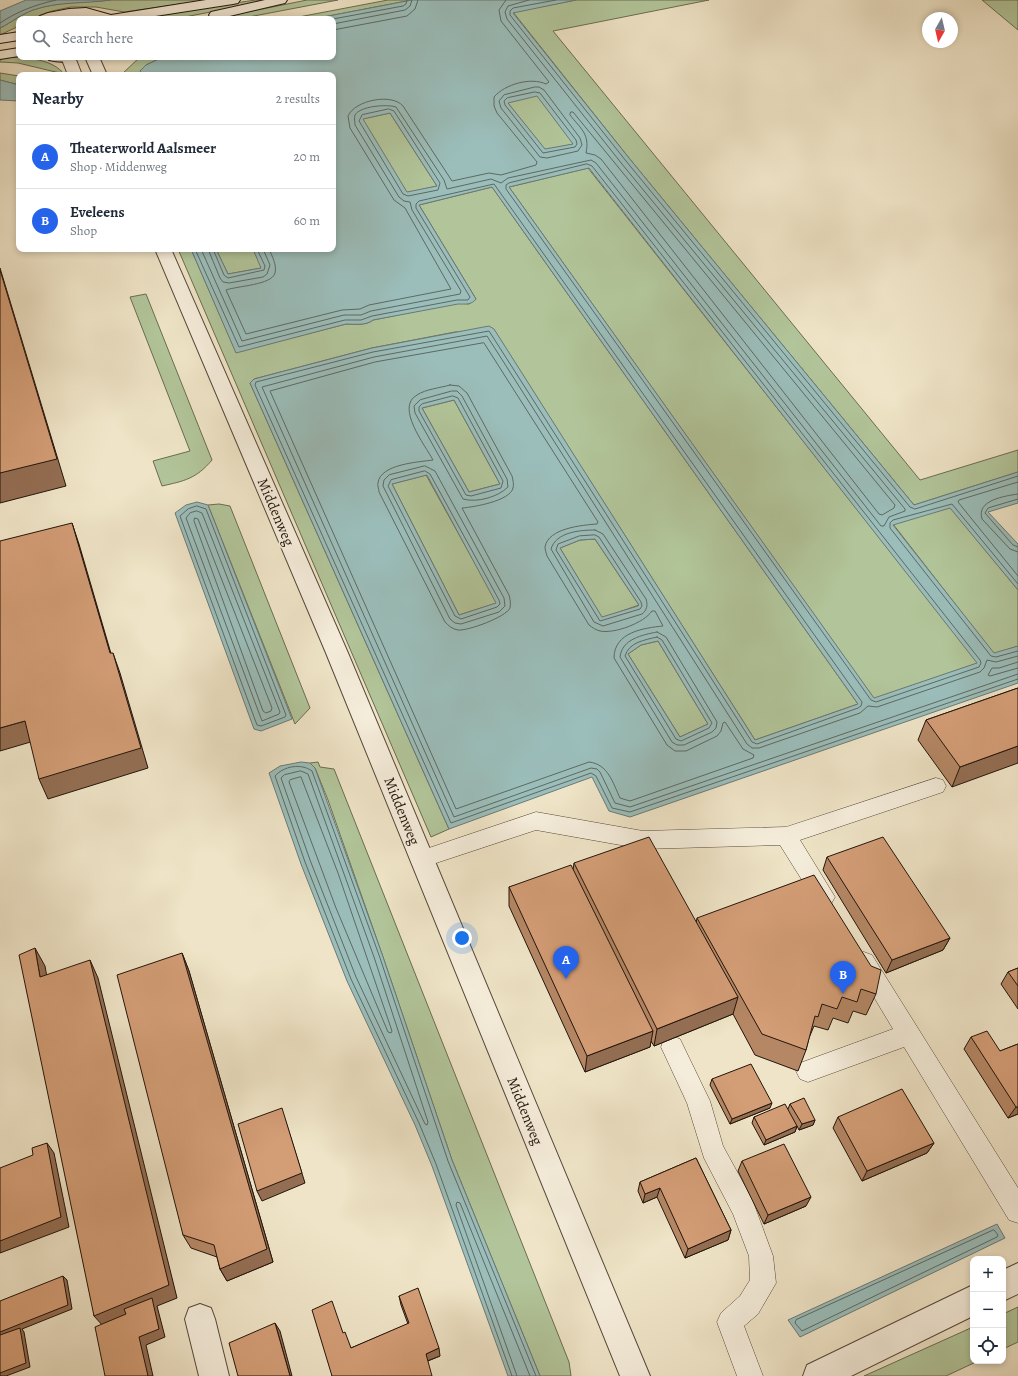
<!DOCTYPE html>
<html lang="en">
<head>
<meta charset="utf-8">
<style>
  body { margin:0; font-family:Alegreya,serif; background:#f6f6f7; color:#1f2937 }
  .controls { position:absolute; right:12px; bottom:12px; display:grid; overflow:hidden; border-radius:8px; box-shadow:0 2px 6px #0003 }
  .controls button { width:36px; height:36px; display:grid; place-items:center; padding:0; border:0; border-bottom:1px solid #e0e1e3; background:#fff; color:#1f2937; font:20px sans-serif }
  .compass { position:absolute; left:922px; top:12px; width:36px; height:36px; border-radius:50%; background:#fff; box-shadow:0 2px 6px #0003; rotate:188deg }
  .you { position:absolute; left:462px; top:938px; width:14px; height:14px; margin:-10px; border:3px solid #fff; border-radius:50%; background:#1a73e8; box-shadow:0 0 0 6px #1a73e833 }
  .badge { display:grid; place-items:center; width:26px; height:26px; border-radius:50%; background:#2563eb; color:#fff; font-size:13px; font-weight:700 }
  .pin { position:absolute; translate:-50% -33px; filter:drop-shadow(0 1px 2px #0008) }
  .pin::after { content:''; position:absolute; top:21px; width:14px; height:12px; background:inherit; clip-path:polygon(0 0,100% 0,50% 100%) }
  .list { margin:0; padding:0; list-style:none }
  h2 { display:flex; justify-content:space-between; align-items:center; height:52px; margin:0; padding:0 16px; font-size:17px }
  h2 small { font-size:13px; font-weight:400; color:#747a83 }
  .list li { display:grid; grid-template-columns:26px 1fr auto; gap:12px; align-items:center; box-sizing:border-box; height:64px; padding:0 16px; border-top:1px solid #e0e1e3 }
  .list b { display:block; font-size:15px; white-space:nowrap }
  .list p { margin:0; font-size:13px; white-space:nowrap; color:#747a83 }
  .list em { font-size:13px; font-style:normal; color:#747a83 }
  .icon { flex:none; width:22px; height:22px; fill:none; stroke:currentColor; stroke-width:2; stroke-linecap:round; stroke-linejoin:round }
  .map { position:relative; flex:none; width:1018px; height:1376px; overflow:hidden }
  .search { position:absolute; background:#fff; box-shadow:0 2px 6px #0003; left:16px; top:16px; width:320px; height:44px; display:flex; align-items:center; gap:10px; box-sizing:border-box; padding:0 14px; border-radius:8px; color:#747a83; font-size:15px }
  .panel { position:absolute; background:#fff; box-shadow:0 2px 6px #0003; left:16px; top:72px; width:320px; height:180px; border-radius:8px }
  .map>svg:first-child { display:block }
  .green { fill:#b2c59a; stroke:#6a6c52 }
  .water { fill:#9bbebb; stroke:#6b7a75; fill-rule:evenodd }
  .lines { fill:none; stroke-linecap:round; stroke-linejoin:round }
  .shore { stroke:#5e6963; stroke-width:1 }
  .lane-casing { stroke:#55483a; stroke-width:1 }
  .street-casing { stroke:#55483a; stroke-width:2 }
  .secondary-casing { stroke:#22140b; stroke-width:2 }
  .lane { fill:#f5eddb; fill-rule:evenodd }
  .street { fill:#f5eddb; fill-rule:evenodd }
  .secondary { fill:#f5eddb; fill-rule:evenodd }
  .wall { fill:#b58765; stroke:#22140b }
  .shaded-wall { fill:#946e53; stroke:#22140b }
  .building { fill:#d39d76; stroke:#22140b }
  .labels { text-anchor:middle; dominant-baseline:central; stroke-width:3.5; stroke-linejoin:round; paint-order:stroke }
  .street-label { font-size:15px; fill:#22140b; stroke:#f5eddb }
</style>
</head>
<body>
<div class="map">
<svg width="1018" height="1376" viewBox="0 0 1018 1376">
  <rect width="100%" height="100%" fill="#efe4c7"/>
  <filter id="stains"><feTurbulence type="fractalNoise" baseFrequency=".005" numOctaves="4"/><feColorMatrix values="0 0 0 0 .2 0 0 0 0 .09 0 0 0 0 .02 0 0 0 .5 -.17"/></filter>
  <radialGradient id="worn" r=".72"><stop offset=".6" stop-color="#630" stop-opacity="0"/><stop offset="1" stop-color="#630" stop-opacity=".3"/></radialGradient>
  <!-- green -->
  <path class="green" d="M111 0H208L124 12 96 7H71L52 11 31 19H19V26L0 35V28C12 22 20 15 33 10 59 1 84 3 111 0Z
    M256 0 260 1 258 3 174 19H134L178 11Z
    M307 0H338L238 19H213Z
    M388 0H412L313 19H288Z
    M576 0H709L553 31 920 480 1018 450V472L914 505 629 158 513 12Z
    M982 0H1018V30Z
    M14 57C31 58 53 60 64 74L18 63 0 62V59Z
    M140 57H163L146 65 141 73 134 75H121Z
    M0 73 19 76V85L0 80Z
    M537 95 574 144 545 150 507 102Z
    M390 113 437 186 407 193 362 119Z
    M588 168 978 663 874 699 509 187Z
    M492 187 858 704 755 740 494 330 455 332 372 348 254 379 250 383 449 829 431 837 178 249H191L236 352 346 324C354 324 366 326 373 320L458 303 469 304 476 299 419 205Z
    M216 249H253L262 268 228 274Z
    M146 294 212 460C196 479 184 481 162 486L153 461 190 451 130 297Z
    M454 400 500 484 469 492 422 408Z
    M426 475 497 603 459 615 392 484Z
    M219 504 230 506 310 708 295 724 208 505Z
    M950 507 1018 590V646L994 654 893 524Z
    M595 539 639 605 602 618 560 548 580 540Z
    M658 641 708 724 680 737 628 654 641 645Z
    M318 762 320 767 334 769 569 1362 571 1376H540L452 1160 382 954 328 800 315 768 310 763Z
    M1018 1307V1342L1003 1349V1314Z
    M973 1327V1361H978L946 1376H864Z"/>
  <!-- water -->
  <path class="water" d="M26 0H111C83 4 60 1 33 10 20 15 12 22 0 28V11Z
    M412 0H576L513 13 629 158 914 505 1018 472V503L988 512 1018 544V590L950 508 893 525 994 653 1018 646V683L630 817 609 811 592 777 449 829 250 383 254 379 372 348 489 326 494 329 755 740 858 704 492 187 419 205 476 299C472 305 465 304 458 304L373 320C366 326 354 324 346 324L236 353 191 249H216L228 274 261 268 253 249H333V75H134L141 73 140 71 146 65 163 57H333V19H313ZM537 96 573 144 545 149 508 103ZM390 113 437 186 407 192 363 119ZM589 168 977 663 874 698 509 187ZM454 400 500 484 469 492 422 408ZM427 475 496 603 459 615 392 484ZM595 539 639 605 638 606 602 617 560 548 580 540ZM658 641 708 724 680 737 628 654 641 645Z
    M0 80 19 85V101L0 100Z
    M197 502 208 505 292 719 261 731 254 729 175 513 186 505Z
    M301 762 310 763 315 768 382 954 452 1160 540 1376H508L432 1166 415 1125 347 981 301 864 269 773 280 766Z
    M997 1224 1005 1238 800 1337 788 1320Z"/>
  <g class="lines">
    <!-- shore -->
    <path class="shore" d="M556 0 513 8 510 11V15L626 161 910 507 915 509 1018 476
      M333 19 403 6 406 4 407 0
      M0 23C18 11 35 5 56 0
      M333 24 405 10 410 6 412 0
      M333 30 407 16 415 9 418 0
      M535 87H539L544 90 580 138 582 145 578 151 547 158 540 157 501 108 499 101 504 95Z
      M535 92 540 93 576 140 577 144 575 147 543 153 505 105 504 101 507 98Z
      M389 109 394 111 440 183 438 190 408 196 403 194 359 121 362 115Z
      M571 112H573L895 505 894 508 882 515 879 514 601 159 595 155 586 153C590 134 581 129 570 115Z
      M587 164 592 166 980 660 981 663 979 667 876 702 871 700 506 189V185L509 183Z
      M195 249 239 347 345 320H361L372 316 457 300H468L470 297 416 208V204L419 201 494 184 862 702 861 706 858 708 757 744 752 742 489 331 373 352 256 382 255 385 451 823 591 773 596 776 612 808 630 812 1018 679
      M201 249 242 341 344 315H361L371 311 460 294 461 291 412 210 410 202 404 201 399 197 355 125C355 122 354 118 355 115 360 106 387 104 396 107L444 180 447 189 491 179 501 183 508 178 591 160 596 163 881 526H884L889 517 905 511V509L622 164 507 19 505 12 508 6 529 0
      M208 249 220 278 223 282 229 283 263 277 267 274 270 265 263 249
      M213 249 224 275 228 278 264 270 265 266 257 249
      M269 249C272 256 277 265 275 273 272 285 237 286 226 290L246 334 342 310 360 309 369 305 451 289 405 208 394 200 350 128 348 116C355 100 392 93 403 106L452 181 489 173 501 175 536 165 537 162 497 113 494 106V97C505 84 531 77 546 84L549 82 501 21 499 10 506 0
      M484 343 598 522 597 524C583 525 548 528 545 547 545 549 546 553 547 556L589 625C593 628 596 630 600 631 614 634 644 623 652 611H655L663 626C644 628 614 632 614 658L667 745 675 751H686L717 736 721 731 723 723 725 722 743 749 754 755 753 758 630 801 620 798C613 783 608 764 589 762L456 809 270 391 375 362Z
      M450 385 459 386 467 393 512 476C513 480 514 485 513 488 510 501 474 507 462 508L509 595C510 599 511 603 510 608 506 617 468 631 458 630 452 629 449 626 445 622L379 492C379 489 377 485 378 483 380 464 419 462 433 460 425 445 395 407 417 395 426 389 440 388 450 385Z
      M452 391H457L462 396 507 479 508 487C498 497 477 503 463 499L415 413 414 406 420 400Z
      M453 396 458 398 503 481 501 488 471 496 466 495 419 411V407L422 404Z
      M425 466 435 471 504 598 505 606 499 612 461 624 455 623 450 619 383 486 384 480 389 475Z
      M425 471 430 474 499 600 500 604 497 607 461 619 455 616 388 486 391 480Z
      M1018 482 959 500 958 502 1018 576
      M1018 494C1005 496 976 500 982 519L1010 549 1018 552
      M1018 499 988 508 985 513 1013 545 1018 547
      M197 506 206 509 286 715 285 717 261 726 257 725 180 516 188 509Z
      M197 511 202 513 280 712 279 714 262 721 186 518 190 513Z
      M195 518 198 519 272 708 271 711 266 713 263 711 194 521Z
      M595 530 603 534 646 599C648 605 647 610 642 614L603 626 594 622 551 549C556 532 580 530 595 530Z
      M595 535 599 537 641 602 642 606 640 609 600 621 556 550 558 544 579 536Z
      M1018 584 952 504 893 520 890 523V528L991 656 996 657 1018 651
      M657 632 666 637 717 722 716 728 712 732 684 745H677L672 742 620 657C622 639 642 635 657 632Z
      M657 637 662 640 712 723 709 728 681 741 676 739 625 656C629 642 645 640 657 637Z
      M1018 656 996 662 987 660 984 668 980 672 877 707 868 706 860 713 759 748H752L747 744 487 336 374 357 262 387 454 817 591 768 597 769 600 772 615 803 630 807 1018 674
      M1018 662 999 668H992L988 675 990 676 1018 668
      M301 771 308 774 374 957 428 1122 427 1125 425 1124 356 977 310 860 281 778 284 775Z
      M301 777 338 873 392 1031 391 1033 388 1032 336 908 289 782 290 780Z
      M994 1230 998 1235 997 1237 802 1331 795 1323 796 1320Z
      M512 1376 436 1164 419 1123 351 979 305 862 275 776C284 766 301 763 312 771L379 955 448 1161 536 1376
      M517 1376 456 1205 457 1202 460 1203 530 1376"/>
    <defs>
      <path id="lane" d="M936 778 943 780 946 786 943 792 800 840 835 897 831 904 824 906 817 904 780 845 643 849 536 830 421 868 414 865 411 859 414 853 536 812 643 831 786 827Z
        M864 952 872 955 1018 1188V1223L1009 1220 904 1047 808 1082 800 1079 796 1071 800 1063 893 1029 853 962 856 955Z
        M672 1036 680 1039 710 1101 723 1146 752 1199 773 1256 776 1283 758 1314 744 1326 763 1376H737L717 1322 721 1313 740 1296 750 1280 749 1256 733 1214 704 1158 687 1103 661 1047 664 1039Z"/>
      <path id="street" d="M61 57H75L82 75H68Z
        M85 57H99L107 75H93Z
        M155 249H171L348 653 650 1376H620L326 653Z
        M1018 1263V1294L1003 1301V1270Z
        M973 1285V1316L851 1376H803L807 1365Z
        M200 1304 211 1308 215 1319 229 1376H199L185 1319 189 1308Z"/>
      <path id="secondary" d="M206 0H240L238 3 233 4 136 19H98L78 16 59 19H38L40 16 48 13 69 9 86 8 111 15Z
        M265 0H287L285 3 217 19 211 18 209 15 211 12Z
        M19 32V40L0 43V35Z
        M19 48V56L0 59V51Z
        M47 57H78L76 60C68 62 57 62 49 60Z"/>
    </defs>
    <!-- lane casing -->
    <use href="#lane" class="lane-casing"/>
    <!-- street casing -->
    <use href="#street" class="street-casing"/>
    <!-- secondary casing -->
    <use href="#secondary" class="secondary-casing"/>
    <!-- lane -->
    <use href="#lane" class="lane"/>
    <!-- street -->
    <use href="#street" class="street"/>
    <!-- secondary -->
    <use href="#secondary" class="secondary"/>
  </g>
  <!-- wall -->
  <path class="wall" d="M1018 688 952 787 918 740 926 720Z
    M827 857 950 938 943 950 886 973 823 870Z
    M574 863 696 923 697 918 876 994 866 1015 853 1011 848 1023 833 1018 828 1030 814 1026 809 1038 806 1050 798 1071 755 1055 733 1014 654 1046 651 1041 650 1047 585 1072 509 906V887L573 870Z
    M182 953 189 971 273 1262 227 1281 220 1269 217 1257 191 1248 183 1235Z
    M1018 968V1009L1001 984 1008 972Z
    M971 1037 1000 1051 1018 1044V1114L1008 1118 964 1049Z
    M712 1079 770 1108 730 1124 710 1085Z
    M790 1104 815 1120 813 1125 799 1130 797 1126 795 1132 764 1145 752 1123 754 1117 788 1109Z
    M838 1117 934 1143 927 1153 862 1181 833 1128Z
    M696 1158 731 1230 728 1240 685 1258 657 1197 643 1203 638 1191 640 1182Z
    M742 1161 806 1206 764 1224 738 1171Z
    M399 1296 440 1356 428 1361 332 1376 343 1333 351 1348 408 1324 401 1305Z"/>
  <!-- shaded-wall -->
  <path class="shaded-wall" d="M0 268 66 486 0 503Z
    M72 523 79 544 117 674 110 653Z
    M113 653 120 673 148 768 48 799 39 779Z
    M25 721 34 741 0 751V728Z
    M1018 746V763L952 787 960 767Z
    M950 938 943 950 886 973 892 960Z
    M35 948 45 966 50 994 40 977Z
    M182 953 189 971 273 1262 227 1281 220 1269Z
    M90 960 98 978 177 1298 157 1306 165 1337 146 1345 153 1376H148L94 1316Z
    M738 997 733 1014 654 1046 657 1029Z
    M653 1031 650 1047 585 1072 587 1056Z
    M772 1103 770 1108 730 1124 732 1119Z
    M1016 1107H1018V1114L1008 1118Z
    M285 1119 305 1183 262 1201 257 1191Z
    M815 1120 813 1125 799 1130 802 1124Z
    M797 1126 795 1132 764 1145 766 1140Z
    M47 1143 54 1153 69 1227 0 1253V1241Z
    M934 1143 927 1153 862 1181 867 1171Z
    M660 1188 657 1197 643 1203 645 1194Z
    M811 1197 806 1206 764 1224 768 1215Z
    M731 1230 728 1240 685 1258 688 1249Z
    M63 1276 67 1280 72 1309 22 1329 24 1332 30 1367 6 1376H0V1332Z
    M275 1323 280 1331 292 1376H290Z
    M439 1348 440 1356 427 1361 426 1354Z"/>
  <!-- building -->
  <path class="building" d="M0 270 57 459 0 473Z
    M72 523 110 653H113L141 748 39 779 25 721 0 728V541Z
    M1018 688V746L960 767 926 720Z
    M649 837 738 997 657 1029 574 863Z
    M883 837 950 938 892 960 827 857Z
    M571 865 653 1031 587 1056 509 887Z
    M814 875 871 966 881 970 876 994 861 989 857 1002 842 997 837 1009 822 1004 818 1017 815 1016 806 1050 762 1034 697 918Z
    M35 948 40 977 90 960 169 1285 94 1316 19 955Z
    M182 953 267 1249 220 1269 214 1245 183 1235 117 975Z
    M1018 968V986L1008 972Z
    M987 1031 1000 1051 1018 1044V1107H1016L971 1037Z
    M751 1064 772 1103 732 1119 712 1079Z
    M902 1089 934 1143 867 1171 838 1117Z
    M804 1098 815 1120 802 1124 790 1104Z
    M785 1104 797 1126 766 1140 754 1117Z
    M282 1108 302 1173 257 1191 238 1124Z
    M47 1143 61 1217 0 1241V1168L33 1155 32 1148Z
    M784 1144 811 1197 768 1215 742 1161Z
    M696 1158 731 1230 688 1249 660 1188 645 1194 640 1182Z
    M63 1276 68 1305 0 1332V1301Z
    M418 1288 439 1348 426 1354 432 1376H332L312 1310 332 1301 343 1333 345 1332 351 1348 409 1323 399 1296Z
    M152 1298 159 1329 139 1337 148 1376H105L95 1327 126 1314 124 1309Z
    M275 1323 290 1376H238L229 1343Z
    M20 1328 26 1363 0 1373V1335Z"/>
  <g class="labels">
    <!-- street labels -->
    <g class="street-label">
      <text transform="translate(276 512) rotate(67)">Middenweg</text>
      <text transform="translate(402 811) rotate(68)">Middenweg</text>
      <text transform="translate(525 1111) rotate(68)">Middenweg</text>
    </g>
  </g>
  <rect width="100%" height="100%" filter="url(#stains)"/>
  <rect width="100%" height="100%" fill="url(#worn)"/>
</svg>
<div class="controls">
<button>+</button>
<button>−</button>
<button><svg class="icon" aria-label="locate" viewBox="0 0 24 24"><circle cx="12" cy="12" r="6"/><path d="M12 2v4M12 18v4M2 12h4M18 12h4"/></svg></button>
</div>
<svg class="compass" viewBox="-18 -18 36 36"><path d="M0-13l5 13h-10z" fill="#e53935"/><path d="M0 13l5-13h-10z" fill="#747a83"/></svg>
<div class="you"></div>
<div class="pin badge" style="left:566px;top:979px">A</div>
<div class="pin badge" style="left:843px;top:994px">B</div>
<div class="search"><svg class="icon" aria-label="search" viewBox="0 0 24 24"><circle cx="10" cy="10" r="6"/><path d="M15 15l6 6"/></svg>Search here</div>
<section class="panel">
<h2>Nearby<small>2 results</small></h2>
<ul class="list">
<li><span class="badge">A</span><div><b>Theaterworld Aalsmeer</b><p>Shop · Middenweg</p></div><em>20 m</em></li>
<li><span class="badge">B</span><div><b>Eveleens</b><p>Shop</p></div><em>60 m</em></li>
</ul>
</section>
</div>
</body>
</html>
